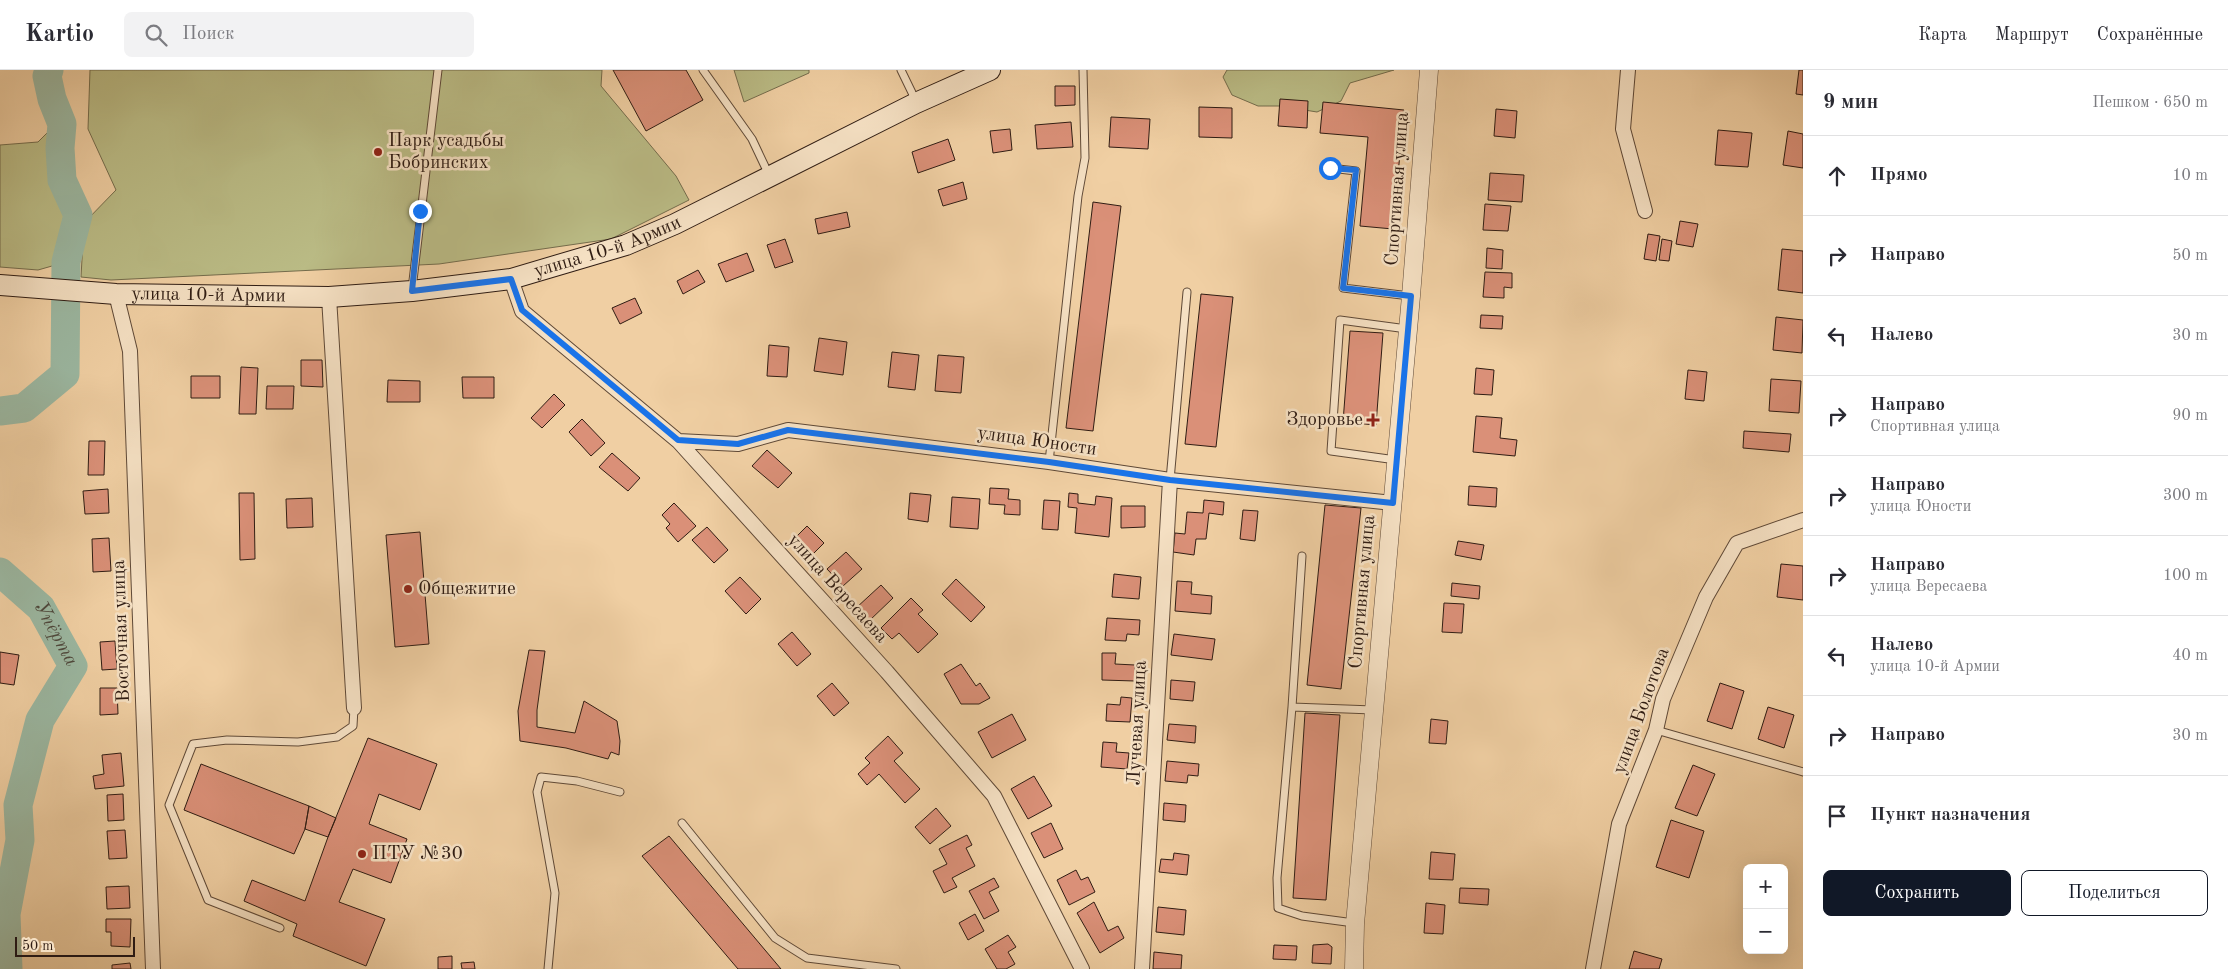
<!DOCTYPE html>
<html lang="ru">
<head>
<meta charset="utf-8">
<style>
  body { margin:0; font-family:"Old Standard TT",serif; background:#f2f2f3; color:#2b2b33 }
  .controls { position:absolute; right:15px; bottom:15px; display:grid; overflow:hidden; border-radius:8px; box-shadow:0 5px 20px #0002 }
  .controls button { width:45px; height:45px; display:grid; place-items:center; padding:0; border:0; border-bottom:1px solid #e1e1e2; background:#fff; color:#2b2b33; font:25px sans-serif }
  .scale { position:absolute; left:15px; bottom:12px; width:120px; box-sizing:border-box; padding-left:5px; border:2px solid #2f1c13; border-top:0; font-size:14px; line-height:18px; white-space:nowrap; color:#2f1c13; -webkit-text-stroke:4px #f5e0c3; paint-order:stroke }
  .stop { position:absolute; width:15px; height:15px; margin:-11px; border:4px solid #1a73e8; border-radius:50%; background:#fff }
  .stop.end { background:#1a73e8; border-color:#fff; box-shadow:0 1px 5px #0008 }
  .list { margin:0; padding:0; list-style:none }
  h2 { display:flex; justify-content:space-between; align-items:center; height:65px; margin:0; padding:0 20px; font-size:21px }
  h2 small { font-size:16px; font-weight:400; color:#7c7c81 }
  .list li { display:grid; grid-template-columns:32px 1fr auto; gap:15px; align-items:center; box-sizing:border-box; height:80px; padding:0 20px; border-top:1px solid #e1e1e2 }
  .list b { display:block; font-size:19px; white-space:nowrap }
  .list p { margin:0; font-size:16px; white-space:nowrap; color:#7c7c81 }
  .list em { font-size:16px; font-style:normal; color:#7c7c81 }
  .actions { display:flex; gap:10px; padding:15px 20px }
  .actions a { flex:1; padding:11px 0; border:1px solid #111827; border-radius:8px; text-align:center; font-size:18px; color:#111827 }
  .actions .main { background:#111827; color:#fff }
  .icon { flex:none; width:28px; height:28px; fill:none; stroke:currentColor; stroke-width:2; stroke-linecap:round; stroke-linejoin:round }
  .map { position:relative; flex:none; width:1803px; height:899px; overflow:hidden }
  header { display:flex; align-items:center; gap:30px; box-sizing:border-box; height:70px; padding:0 25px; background:#fff; border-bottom:1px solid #e1e1e2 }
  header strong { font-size:24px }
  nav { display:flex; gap:28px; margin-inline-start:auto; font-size:18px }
  .search { width:350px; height:45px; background:#f2f2f3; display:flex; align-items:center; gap:12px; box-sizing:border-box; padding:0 18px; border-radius:8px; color:#7c7c81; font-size:19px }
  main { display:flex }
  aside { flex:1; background:#fff }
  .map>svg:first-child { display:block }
  .green { fill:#babb85; stroke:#746c4c }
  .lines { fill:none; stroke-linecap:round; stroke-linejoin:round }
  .river { stroke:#9bb7a1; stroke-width:29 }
  .building { fill:#da9078; stroke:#2f1c13 }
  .service-casing { stroke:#5f4937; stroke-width:9 }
  .minor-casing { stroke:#5f4937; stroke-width:16 }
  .tertiary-casing { stroke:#5f4937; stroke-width:19 }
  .secondary-casing { stroke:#2f1c13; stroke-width:22 }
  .service { stroke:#f5e0c3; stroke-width:7 }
  .minor { stroke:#f5e0c3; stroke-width:14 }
  .tertiary { stroke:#f5e0c3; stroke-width:18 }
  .secondary { stroke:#f5e0c3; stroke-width:20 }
  .route { stroke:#1a73e8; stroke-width:6 }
  .poi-dot { fill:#8f2418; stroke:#f5e0c3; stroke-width:2 }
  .labels { text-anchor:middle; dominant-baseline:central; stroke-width:5; stroke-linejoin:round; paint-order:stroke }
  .poi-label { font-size:19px; fill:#2f1c13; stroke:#f5e0c3; text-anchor:start }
  .street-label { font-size:19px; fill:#2f1c13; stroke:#f5e0c3 }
  .water-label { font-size:20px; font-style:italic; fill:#4f4a3e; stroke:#f5e0c3 }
</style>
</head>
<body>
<header>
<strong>Kartio</strong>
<div class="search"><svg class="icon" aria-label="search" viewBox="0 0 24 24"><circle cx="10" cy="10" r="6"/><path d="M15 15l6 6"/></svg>Поиск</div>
<nav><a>Карта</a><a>Маршрут</a><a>Сохранённые</a></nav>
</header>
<main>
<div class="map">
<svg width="1803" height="899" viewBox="0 0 1803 899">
  <rect width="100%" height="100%" fill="#f0cfa3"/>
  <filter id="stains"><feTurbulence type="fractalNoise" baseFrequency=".004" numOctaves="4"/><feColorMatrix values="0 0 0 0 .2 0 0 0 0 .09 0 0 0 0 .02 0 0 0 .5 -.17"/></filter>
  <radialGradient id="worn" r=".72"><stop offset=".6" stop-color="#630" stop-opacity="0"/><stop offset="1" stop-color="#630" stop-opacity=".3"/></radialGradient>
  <!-- green -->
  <path class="green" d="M90 0H602L601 16 676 106 689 130 611 169 439 194 111 210 81 207 84 153 116 120 88 59Z
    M734 0H809V3L744 32Z
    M1227 0H1394L1350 13 1341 31 1317 42 1280 36H1258L1232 25 1223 7Z
    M69 41 66 169 59 194 38 200 0 197V75L38 72Z"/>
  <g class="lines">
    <!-- river -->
    <g class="river">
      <path d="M0 341 24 338 65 304 66 192 78 145 62 110 60 78 62 54 52 29 47 6 49 0"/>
      <path id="s1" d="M0 502 41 538 73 596 40 650 18 735 20 770 6 844 8 899"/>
    </g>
  </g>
  <!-- building -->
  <path class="building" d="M613 0H686L703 30 646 61Z
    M1799 0H1803V25L1796 24Z
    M1055 16H1075V35L1055 36Z
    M1280 29 1308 31 1307 58 1278 56Z
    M1323 32 1404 40 1393 159 1360 156 1368 67 1320 63Z
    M1199 37 1232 38V68L1199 67Z
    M1496 39 1517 41 1515 68 1494 66Z
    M1111 47 1150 49 1148 79 1109 77Z
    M1071 52 1073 77 1037 79 1035 55Z
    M1010 59 1012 80 993 83 990 61Z
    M1718 60 1752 63 1748 97 1715 95Z
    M1788 61 1803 64V98L1783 95Z
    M948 69 955 90 918 103 912 82Z
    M1490 103 1524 105 1522 132 1488 130Z
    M963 112 967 129 943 136 938 120Z
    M1093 132 1121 136 1093 361 1066 358Z
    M1485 134 1511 136 1508 161 1483 160Z
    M847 142 850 157 818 164 815 149Z
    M1680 151 1698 154 1693 177 1676 174Z
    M1648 164 1660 166 1656 191 1644 189Z
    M785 169 793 192 775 198 767 175Z
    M1662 169 1672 171 1669 191 1659 190Z
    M1487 178 1503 180 1502 199 1486 198Z
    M1782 179 1803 181V223L1778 220Z
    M747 183 754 201 726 212 718 194Z
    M698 200 705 212 683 224 677 211Z
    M1485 202 1512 203V218L1504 217V228L1483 227Z
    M1201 224 1233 227 1216 377 1185 374Z
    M635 228 642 243 620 254 612 238Z
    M1481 245 1503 246 1502 259 1480 258Z
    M1776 247 1803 250 1802 283 1773 280Z
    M1350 261 1383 263 1376 355 1343 352Z
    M819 268 847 272 843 305 814 301Z
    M769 275 789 277 787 307 767 306Z
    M892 282 919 285 915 320 888 317Z
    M938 285 964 287 961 323 935 321Z
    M301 290H322L323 317 301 316Z
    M241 297 258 298 256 344H239Z
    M1476 298 1494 300 1492 325 1474 324Z
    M1688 300 1707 302 1704 331 1685 329Z
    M191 306H220V328H191Z
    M462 307H494V328H463Z
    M1771 309 1801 311 1799 343 1769 341Z
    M388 310 420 311V332H387Z
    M267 316H294L293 339H266Z
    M554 324 565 335 542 358 531 348Z
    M1476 346 1502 348 1500 368 1517 370 1515 386 1473 382Z
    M582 349 605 373 591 386 569 362Z
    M1744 361 1791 364 1789 382 1743 378Z
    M89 371H105L104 405H88Z
    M767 380 792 403 778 418 752 396Z
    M612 383 640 408 628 421 599 397Z
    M1469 416 1497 418 1496 437 1468 435Z
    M990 418 1009 419 1008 429 1020 430V445L1004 444 1005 435 989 434Z
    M108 419 109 443 85 444 83 421Z
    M239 423H254L255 489 240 490Z
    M910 423 931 425 928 452 908 449Z
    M1069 423 1078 424V433L1095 435 1096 426 1112 428 1109 467 1075 463 1077 438 1068 437Z
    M952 427 980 429 978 459 950 457Z
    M312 428 313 457 287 458 286 429Z
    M1044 430 1060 431 1058 460 1042 459Z
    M1204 430 1224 432 1223 445 1209 443 1206 469H1196L1194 485 1173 482 1175 463 1185 464 1187 442 1203 443Z
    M674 433 696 456 678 472 666 458 670 454 662 445Z
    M1325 435 1361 438 1341 619 1307 615Z
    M1121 436H1145V457L1121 458Z
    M1243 440 1258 441 1255 471 1240 469Z
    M807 456 824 473 811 486 794 469Z
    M707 457 728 480 714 493 692 470Z
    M420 462 429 574 395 577 386 465Z
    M109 468 111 501 93 502 92 469Z
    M1458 471 1484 475 1481 490 1455 485Z
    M846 482 862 499 843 516 827 499Z
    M1781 494 1803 496V530L1777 527Z
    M1114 504 1141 507 1139 529 1112 527Z
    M740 507 761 529 746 544 725 521Z
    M956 509 985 537 971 552 942 524Z
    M1177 511 1192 512 1191 524 1212 526 1211 544 1175 541Z
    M1452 513 1480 516 1479 529 1451 526Z
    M881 515 893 528 869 551 856 538Z
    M911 528 923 540 918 544 938 564 918 583 899 563 892 569 881 558Z
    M1444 533 1464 534 1462 563 1442 562Z
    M1107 548 1140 550 1139 565 1127 564 1126 571 1105 570Z
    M792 562 811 584 797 596 778 574Z
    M1174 564 1215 569 1212 590 1171 585Z
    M115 571 117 599 102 600 100 572Z
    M529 580 545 581 537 640V657L575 663 584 631 617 651 620 671 619 685 611 682 608 689 566 678 520 671 518 641Z
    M0 582 19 585 14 615 0 613Z
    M1102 583H1116L1115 594 1135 595V611L1102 610Z
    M961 594 976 616 980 613 990 628 979 634H961L944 604Z
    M1171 610 1195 612 1193 631 1170 629Z
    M832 613 849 633 834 646 817 626Z
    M1720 613 1744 621 1732 659 1707 651Z
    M100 618H117L118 644 100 645Z
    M1121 627 1132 628 1130 652 1106 651 1107 634 1120 635Z
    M1768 637 1794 645 1784 678 1758 669Z
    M1305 643 1340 645 1326 830 1293 828Z
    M1012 644 1026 670 992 688 978 662Z
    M1431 649 1448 651 1446 674 1429 673Z
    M1169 654 1196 656 1195 673 1167 670Z
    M888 666 903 683 894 691 920 719 905 733 879 704 867 715 858 704 870 693 865 688Z
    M368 668 437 694 420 740 379 724 369 754 407 769 391 813 353 799 339 832 385 849 366 896 293 866 297 854 244 831 252 810 305 831 328 767Z
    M1103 672 1117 673 1116 682 1129 683 1127 699 1101 697Z
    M121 683 124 716 95 719 93 706 104 704 102 685Z
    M1167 691 1199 694 1198 706 1188 705 1187 713 1165 711Z
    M201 694 309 736 305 759 294 784 184 740Z
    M1693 695 1715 704 1697 746 1675 738Z
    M1034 706 1052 736 1028 749 1011 719Z
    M123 724 124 750 108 751 107 725Z
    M1164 733 1186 735 1185 752 1163 750Z
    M309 736 336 748 328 767 305 759Z
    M936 738 951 756 930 774 915 757Z
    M1671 750 1704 761 1689 808 1656 797Z
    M1051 753 1063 779 1044 788 1031 763Z
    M125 760 127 788 109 789 107 761Z
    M967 765 972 775 966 778 975 796 952 808 957 817 944 823 933 801 947 794 939 779Z
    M669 766 781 899H738L642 786Z
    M1431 782 1455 784 1453 810 1429 809Z
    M1174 783 1189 785 1187 805 1159 802 1161 789 1173 790Z
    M1076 800 1081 810 1088 807 1095 822 1069 835 1057 810Z
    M994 808 999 817 989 822 999 841 984 849 969 821Z
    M129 816 130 838 107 839 106 817Z
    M1460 818 1489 819 1488 835 1459 833Z
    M1094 832 1108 861 1118 856 1124 868 1100 883 1077 843Z
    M1426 833 1445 835 1443 864 1424 863Z
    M1158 837 1186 840 1184 865 1156 862Z
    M975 844 984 861 968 870 959 853Z
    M106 849H131L130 877 111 876V862H106Z
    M1008 865 1016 877 1008 882 1015 894 1006 899H997L985 879Z
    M1328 874 1332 877 1331 894 1312 893 1313 875Z
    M1274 875 1297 876 1296 890 1273 889Z
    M1634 881 1662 889 1659 899H1629Z
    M1154 882 1182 885 1181 899H1153Z
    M452 886V899H438V887Z
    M474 892 475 899H462L461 893Z
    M130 893 131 899H112V895Z"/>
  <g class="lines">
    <defs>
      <path id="service" d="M703 0 752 69 769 105
        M901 0 916 31
        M1330 98 1356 101 1343 218 1410 226
        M412 219 438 0
        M1396 390 1331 381 1340 250 1407 259
        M1049 392 1078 126 1085 88 1083 0
        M1170 410 1187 222
        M1302 486 1292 637 1373 640
        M1292 637 1277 808 1278 838 1302 846 1354 853
        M1656 660 1803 702
        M682 753 775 868 807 888 896 899
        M280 858 208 830 169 735 193 674 227 670 298 672 337 667 353 656 354 638
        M548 899 555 823 537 722 541 707 577 711 620 722"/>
      <path id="minor" d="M1628 0 1623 59 1645 141
        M511 209 522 241 678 371 887 602 994 726 1082 899
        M116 224 130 281 153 899
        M329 227 354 638
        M678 371 738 374 788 360 1049 392 1170 410 1393 433
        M1142 899 1170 410
        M1593 899 1619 754 1656 660 1663 629 1706 527 1737 473 1803 450"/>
      <path id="tertiary" d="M1354 899 1355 854 1411 226 1429 0"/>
      <g id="secondary">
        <path id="s2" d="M0 215 116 224 329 227 412 221 511 209 626 175 675 154 916 33 990 0"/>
      </g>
    </defs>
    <!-- service casing -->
    <use href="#service" class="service-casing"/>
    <!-- minor casing -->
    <use href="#minor" class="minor-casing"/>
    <!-- tertiary casing -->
    <use href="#tertiary" class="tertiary-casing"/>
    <!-- secondary casing -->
    <use href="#secondary" class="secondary-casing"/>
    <!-- service -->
    <use href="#service" class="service"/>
    <!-- minor -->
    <use href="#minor" class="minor"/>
    <!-- tertiary -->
    <use href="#tertiary" class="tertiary"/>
    <!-- secondary -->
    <use href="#secondary" class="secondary"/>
  </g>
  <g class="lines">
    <!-- route -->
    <path class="route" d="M420 141 412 221 511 209 522 240 678 370 738 374 788 360 1049 392 1170 410 1393 433 1411 226 1343 218 1356 100 1330 98"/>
  </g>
  <!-- markers -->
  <g class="poi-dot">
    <circle cx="378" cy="82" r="5"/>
    <path d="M1370.5 342.5h5v5h5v5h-5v5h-5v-5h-5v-5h5z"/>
    <circle cx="408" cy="519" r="5"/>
    <circle cx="362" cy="784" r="5"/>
  </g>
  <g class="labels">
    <!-- poi labels -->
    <g class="poi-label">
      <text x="388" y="71">Парк усадьбы<tspan x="388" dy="22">Бобринских</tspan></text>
      <text x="1363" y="350" text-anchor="end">Здоровье</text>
      <text x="418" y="519">Общежитие</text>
      <text x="372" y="784">ПТУ №30</text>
    </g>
    <!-- street labels -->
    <g class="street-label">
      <text transform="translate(1398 119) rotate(-86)">Спортивная улица</text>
      <text stroke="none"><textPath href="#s2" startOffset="614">улица 10-й Армии</textPath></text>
      <text stroke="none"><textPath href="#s2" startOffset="209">улица 10-й Армии</textPath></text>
      <text transform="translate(1037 372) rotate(8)">улица Юности</text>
      <text transform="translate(837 519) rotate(48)">улица Вересаева</text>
      <text transform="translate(1363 522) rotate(-85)">Спортивная улица</text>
      <text transform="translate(122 561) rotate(-92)">Восточная улица</text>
      <text transform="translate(1642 641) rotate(-70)">улица Болотова</text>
      <text transform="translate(1138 653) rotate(-87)">Лучевая улица</text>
    </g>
    <!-- water labels -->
    <g class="water-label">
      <text stroke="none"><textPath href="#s1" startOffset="84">Упёрта</textPath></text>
    </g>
  </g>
  <rect width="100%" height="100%" filter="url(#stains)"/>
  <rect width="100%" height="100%" fill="url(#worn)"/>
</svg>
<div class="controls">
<button>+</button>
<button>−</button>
</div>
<div class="scale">50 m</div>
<div class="stop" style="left:1330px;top:98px"></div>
<div class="stop end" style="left:420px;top:141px"></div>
</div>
<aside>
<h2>9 мин<small>Пешком · 650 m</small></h2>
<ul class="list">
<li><svg class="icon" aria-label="ahead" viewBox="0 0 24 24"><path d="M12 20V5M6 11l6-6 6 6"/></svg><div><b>Прямо</b></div><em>10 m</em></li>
<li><svg class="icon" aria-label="right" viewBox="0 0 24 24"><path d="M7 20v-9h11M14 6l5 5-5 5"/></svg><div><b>Направо</b></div><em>50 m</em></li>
<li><svg class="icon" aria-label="left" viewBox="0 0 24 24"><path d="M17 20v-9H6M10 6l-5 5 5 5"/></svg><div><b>Налево</b></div><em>30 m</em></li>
<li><svg class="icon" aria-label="right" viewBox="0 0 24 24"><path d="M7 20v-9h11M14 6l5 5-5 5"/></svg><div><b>Направо</b><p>Спортивная улица</p></div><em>90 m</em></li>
<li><svg class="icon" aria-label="right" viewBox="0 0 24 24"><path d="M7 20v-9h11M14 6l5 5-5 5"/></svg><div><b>Направо</b><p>улица Юности</p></div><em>300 m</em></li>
<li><svg class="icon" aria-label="right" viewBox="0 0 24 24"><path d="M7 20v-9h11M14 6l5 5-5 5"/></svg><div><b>Направо</b><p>улица Вересаева</p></div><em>100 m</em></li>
<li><svg class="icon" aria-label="left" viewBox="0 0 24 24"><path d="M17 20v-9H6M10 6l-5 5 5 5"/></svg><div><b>Налево</b><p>улица 10-й Армии</p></div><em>40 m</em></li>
<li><svg class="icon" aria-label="right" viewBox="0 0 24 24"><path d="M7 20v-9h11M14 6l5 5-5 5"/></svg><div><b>Направо</b></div><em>30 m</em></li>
<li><svg class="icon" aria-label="arrive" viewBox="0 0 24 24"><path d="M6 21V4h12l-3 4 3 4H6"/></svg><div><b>Пункт назначения</b></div></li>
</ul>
<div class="actions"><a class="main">Сохранить</a><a>Поделиться</a></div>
</aside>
</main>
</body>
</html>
